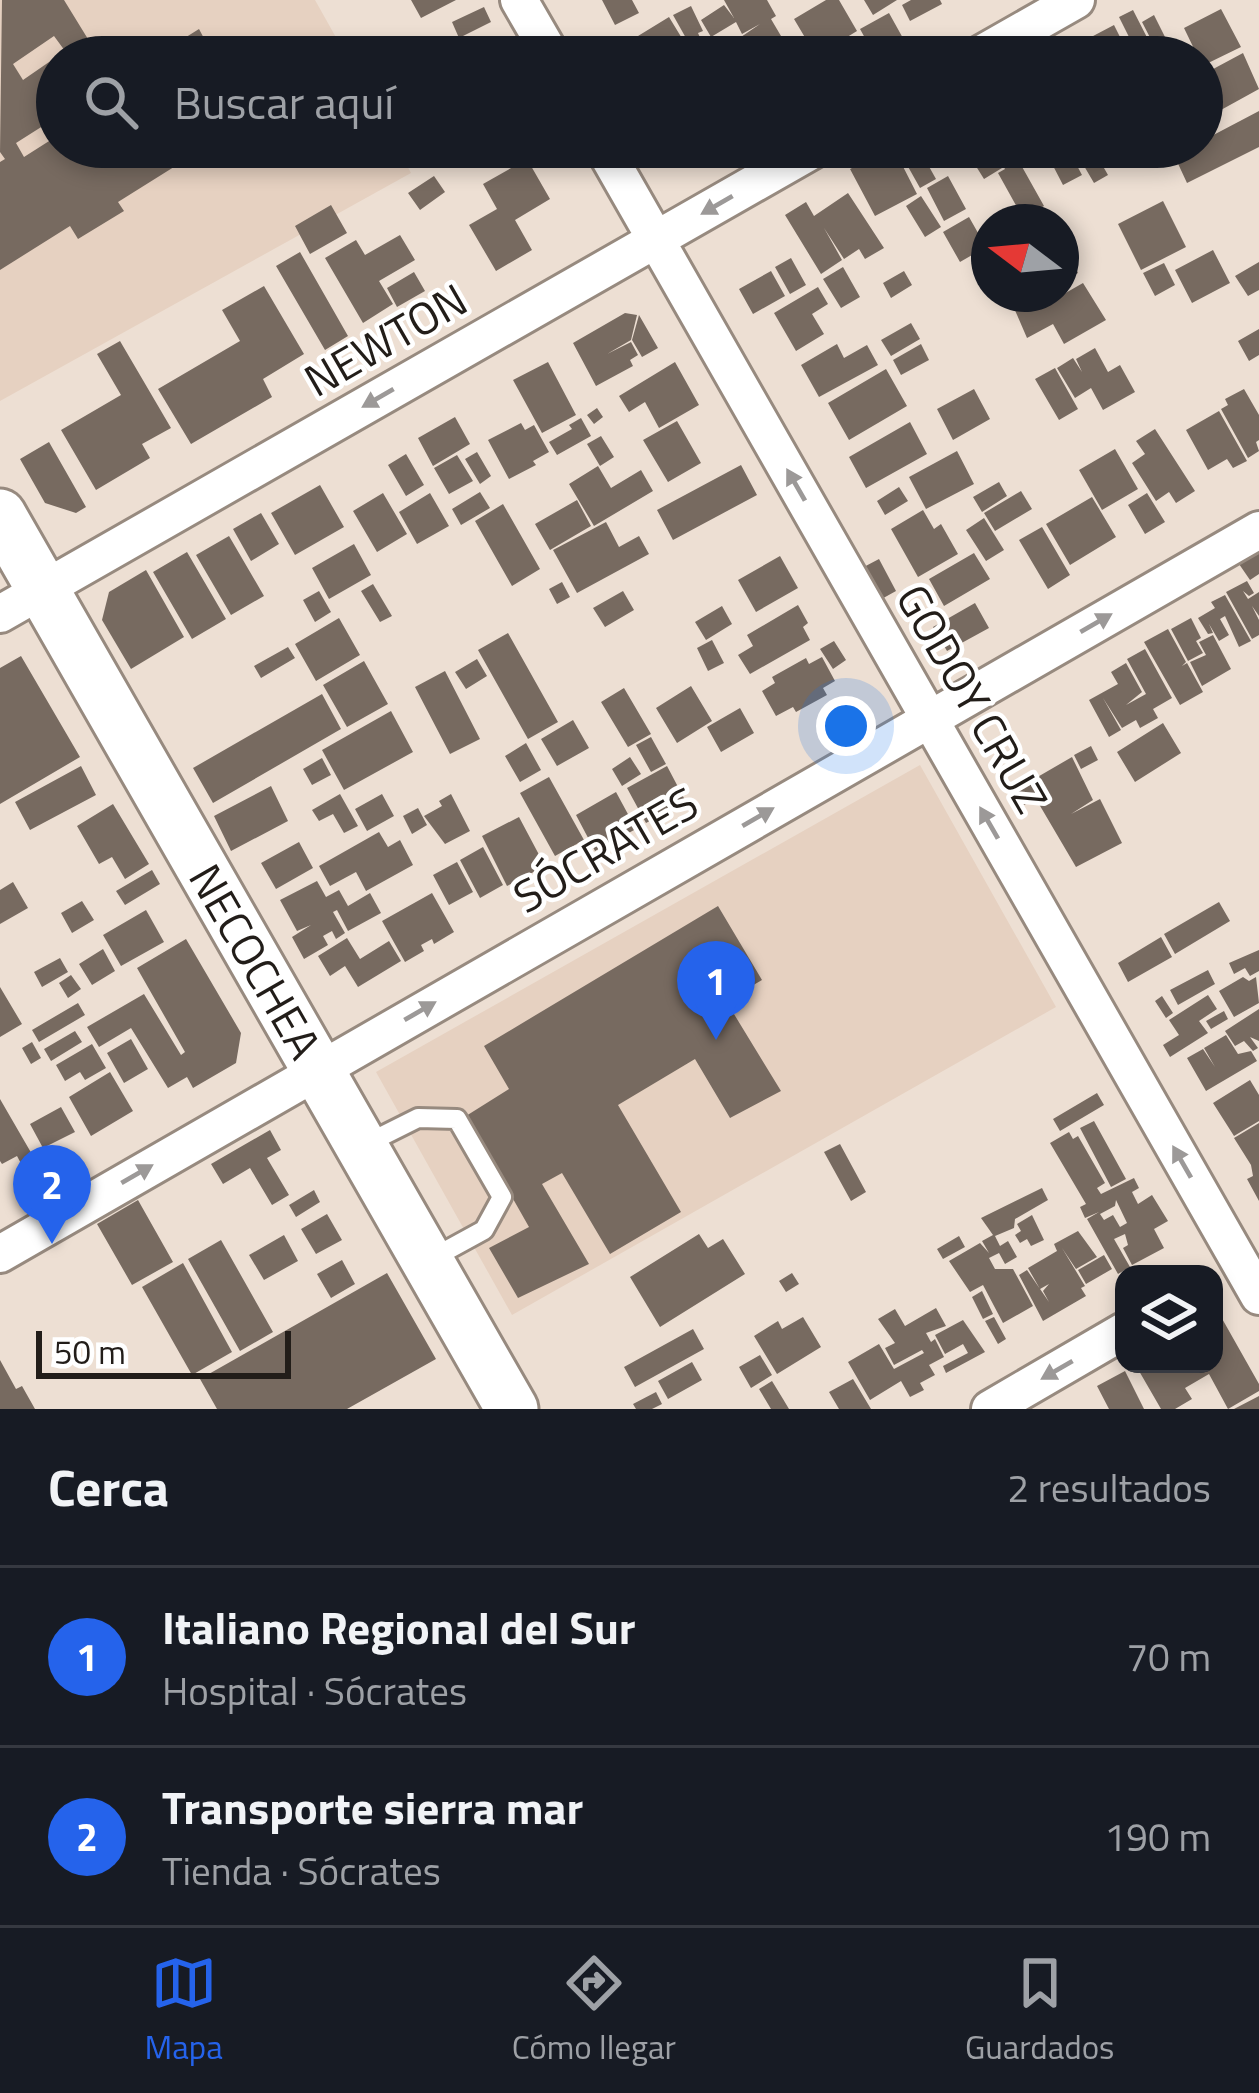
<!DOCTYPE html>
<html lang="es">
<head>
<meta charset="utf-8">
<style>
  body { margin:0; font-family:"Titillium Web",sans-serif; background:#20242c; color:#f1f3f6 }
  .controls { position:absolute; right:36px; bottom:36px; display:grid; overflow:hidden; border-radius:24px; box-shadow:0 6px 18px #0003 }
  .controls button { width:108px; height:108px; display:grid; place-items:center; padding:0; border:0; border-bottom:3px solid #363941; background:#171b24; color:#f1f3f6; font:60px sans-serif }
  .compass { position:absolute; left:971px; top:204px; width:108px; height:108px; border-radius:50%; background:#171b24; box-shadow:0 6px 18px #0003; rotate:286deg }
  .scale { position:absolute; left:36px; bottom:30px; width:255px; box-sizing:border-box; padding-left:12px; border:6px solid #221d19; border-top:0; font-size:33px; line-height:42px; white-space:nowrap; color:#221d19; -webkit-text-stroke:9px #fff; paint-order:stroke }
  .you { position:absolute; left:846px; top:726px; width:42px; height:42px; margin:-30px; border:9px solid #fff; border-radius:50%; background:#1a73e8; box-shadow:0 0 0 18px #1a73e833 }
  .badge { display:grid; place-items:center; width:78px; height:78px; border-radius:50%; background:#2563eb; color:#fff; font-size:39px; font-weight:700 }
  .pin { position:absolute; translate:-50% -99px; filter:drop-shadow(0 3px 6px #0008) }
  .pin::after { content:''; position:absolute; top:63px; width:42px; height:36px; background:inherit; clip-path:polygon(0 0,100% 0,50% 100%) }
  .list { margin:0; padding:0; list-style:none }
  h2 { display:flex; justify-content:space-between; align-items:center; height:156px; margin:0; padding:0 48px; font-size:51px }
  h2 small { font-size:39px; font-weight:400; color:#9ea1a6 }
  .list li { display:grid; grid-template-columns:78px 1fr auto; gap:36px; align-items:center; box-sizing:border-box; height:180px; padding:0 48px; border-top:3px solid #363941 }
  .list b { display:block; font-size:45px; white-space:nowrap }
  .list p { margin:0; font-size:39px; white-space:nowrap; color:#9ea1a6 }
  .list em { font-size:39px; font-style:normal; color:#9ea1a6 }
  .icon { flex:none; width:66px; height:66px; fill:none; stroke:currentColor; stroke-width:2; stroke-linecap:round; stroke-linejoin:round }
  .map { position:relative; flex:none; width:1259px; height:1409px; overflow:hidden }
  .search { position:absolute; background:#171b24; box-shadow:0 6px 18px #0003; left:36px; right:36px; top:36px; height:132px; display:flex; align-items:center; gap:30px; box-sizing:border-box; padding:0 42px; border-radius:66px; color:#9ea1a6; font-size:45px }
  .sheet { height:516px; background:#171b24 }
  nav { display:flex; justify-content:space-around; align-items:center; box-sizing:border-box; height:168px; border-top:3px solid #363941; background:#171b24; font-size:33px; color:#9ea1a6 }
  nav a { display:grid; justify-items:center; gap:6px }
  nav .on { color:#2563eb }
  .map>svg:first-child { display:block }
  .built { fill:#e6d1c1 }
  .building { fill:#776a60; fill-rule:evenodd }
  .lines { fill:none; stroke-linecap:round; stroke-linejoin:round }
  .lane-casing { stroke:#978a7f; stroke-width:24 }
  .street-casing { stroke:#978a7f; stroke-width:42 }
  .secondary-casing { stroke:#978a7f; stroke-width:57 }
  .lane { stroke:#fff; stroke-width:18 }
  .street { stroke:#fff; stroke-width:36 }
  .secondary { stroke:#fff; stroke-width:51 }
  .oneway { fill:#9c9998 }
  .labels { text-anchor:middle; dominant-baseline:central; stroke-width:9; stroke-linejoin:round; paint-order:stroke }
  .street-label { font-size:45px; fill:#221d19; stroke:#fff }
</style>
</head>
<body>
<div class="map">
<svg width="1259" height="1409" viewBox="0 0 1259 1409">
  <rect width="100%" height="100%" fill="#eddfd3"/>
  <!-- built -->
  <path class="built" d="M0 0H315L347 57H57V147H397L411 173 0 401Z
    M920 765 1056 1007 512 1315 376 1072Z"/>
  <!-- building -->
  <path class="building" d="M2 0H64L99 57H57V117L16 143 24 157 57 136V147H200L201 150 118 202 124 211 78 239 70 226 0 270V162L5 159 0 152ZM54 36 65 51 23 80 13 64Z
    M411 0H456L421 18Z
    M602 0H632L639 13 615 25Z
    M724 0H767L776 16 771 19 791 53 801 47 807 57H753L741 37 760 24 742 34 736 22 711 37 701 20 724 5 734 18Z
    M826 0H839L857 31 816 56 794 19Z
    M864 0H897L873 15Z
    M911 0H940L942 4 910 21 902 5Z
    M691 6 703 31 698 33 702 42 691 47 673 15Z
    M484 7 491 22 459 38 452 22Z
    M1221 9 1241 47 1202 66V57H1198L1184 28Z
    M1133 10 1157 57H1139L1119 17Z
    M889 13 904 40 875 56 860 29Z
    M1154 15 1174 55 1170 57H1160L1142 22Z
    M669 17 683 40 651 57 638 36Z
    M1114 25 1130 57H1083L1076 45Z
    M199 29 207 44 186 57H171L167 49Z
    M398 39 405 57H388L383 45Z
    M637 39 646 57H611L609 54Z
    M491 40 500 55 497 57H464Z
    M1067 42 1074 57H1038Z
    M718 45 725 57H698Z
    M1243 53 1259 89 1210 116 1202 99V75Z
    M1259 111V147L1187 183 1174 155 1190 147H1202V141Z
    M211 147H239L219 160Z
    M648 147H679L657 161Z
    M893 147 917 194 875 216 850 169Z
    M897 147H918L936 179 920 188Z
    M947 147H961L966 156 956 162Z
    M964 147H990L1002 168 984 179Z
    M992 147H1011L1044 206 1023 218 998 173 1005 169Z
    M1064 147H1067L1082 175 1063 185 1048 156Z
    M1073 147H1092L1108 175 1094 183Z
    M1109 147H1123L1130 161 1119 167Z
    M1126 147H1156L1132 159Z
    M527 159 550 199 515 220 532 250 496 271 469 225 497 209 483 184Z
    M434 176 445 192 420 210 408 193Z
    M948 176 966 209 944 221 927 188Z
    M848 193 884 248 865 259 859 249 844 259 824 228 842 260 821 274 785 215 806 202 814 216Z
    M921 196 941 227 925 237 906 206Z
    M1163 201 1186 247 1141 270 1118 224Z
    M331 205 347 233 310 254 295 226Z
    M1045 209 1052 222H1020Z
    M969 217 986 247 960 262 943 232Z
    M400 235 415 260 379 281 393 304 363 323 325 258 356 240 365 255Z
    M1061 240 1078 273 1061 281Z
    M1213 250 1230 283 1192 303 1175 270Z
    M300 252 348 336 325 350 276 266Z
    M791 258 806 285 790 294 775 267Z
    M1259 262V290L1248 296 1235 276Z
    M1164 263 1175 285 1155 296 1143 273Z
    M843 267 860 297 841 308 823 279Z
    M771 271 785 296 753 314 739 289Z
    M904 271 912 285 891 298 883 283Z
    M414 272 425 291 397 307 387 288Z
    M1083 283 1106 320 1064 344 1053 324 1027 338 1008 294H1033L1041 307Z
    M264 286 304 354 263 379 272 397 191 444 158 389 240 341 222 310Z
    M818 287 828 304 812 314 824 334 796 351 774 313Z
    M625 313 637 315 631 340 607 354 631 342 638 355 630 360 633 366 596 386 573 343Z
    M639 315 658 348 642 357 632 340Z
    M911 323 920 339 891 356 881 340Z
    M1259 329V355L1249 361 1238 341Z
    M120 341 171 428 142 444 150 458 96 490 61 430 121 395 97 354Z
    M837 344 844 358 867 345 878 365 819 397 801 365Z
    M921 344 929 360 901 375 893 360Z
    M1095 348 1108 372 1120 365 1135 392 1103 410 1091 388 1075 398 1057 368 1073 358 1082 372 1076 359Z
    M548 362 576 415 542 433 513 380Z
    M675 362 699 405 659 428 645 402 629 412 619 396Z
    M1055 368 1078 409 1059 420 1035 379Z
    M886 369 907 406 849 440 828 403Z
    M974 389 990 419 953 440 937 409Z
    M1244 389 1259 415V440L1256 442 1259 451 1248 458 1221 409 1228 405 1225 399Z
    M597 408 603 417 594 424 587 415Z
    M1219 411 1247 461 1233 468 1227 459 1208 470 1186 430Z
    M455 417 470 444 433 466 418 438Z
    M581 418 591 436 557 455 549 442 572 429 569 425Z
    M677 421 701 463 668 482 643 440Z
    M910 422 927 454 866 488 849 457Z
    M521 423 525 430 534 425 549 452 533 461 536 465 509 479 488 440Z
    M1155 429 1195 491 1176 503 1169 492 1156 501 1132 463 1145 454 1136 441Z
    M601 436 614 457 600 466 587 444Z
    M49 442 86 507 76 513 45 503 20 459Z
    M1115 449 1138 489 1102 510 1079 470Z
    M957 451 974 484 926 509 909 477Z
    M477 452 491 476 480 484 465 459Z
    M406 454 424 485 406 496 388 465Z
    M457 455 473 481 449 494 434 468Z
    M741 465 757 495 673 540 657 510Z
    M598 466 611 488 641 470 653 491 594 526 569 484Z
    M999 482 1007 496 982 512 973 497Z
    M320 485 344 527 295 555 271 513Z
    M899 487 908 501 885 515 877 501Z
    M1021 491 1032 509 995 531 984 513Z
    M480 492 490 508 461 525 452 509Z
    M383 493 407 534 377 552 353 511Z
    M430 493 449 526 417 544 399 512Z
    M1147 493 1165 522 1145 534 1128 505Z
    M1092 497 1116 537 1070 565 1046 524Z
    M577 500 591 526 550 550 535 524Z
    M503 504 540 569 512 586 475 521Z
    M923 510 934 529 941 524 958 554 918 577 891 529Z
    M261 513 279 544 251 561 233 529Z
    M984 518 1004 550 986 561 966 530Z
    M606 522 619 547 639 536 649 554 577 593 553 550Z
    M1042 527 1070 575 1048 589 1019 540Z
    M229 536 264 596 231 615 196 555Z
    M354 544 371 575 329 599 312 568Z
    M187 552 226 619 192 639 153 572Z
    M974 553 990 579 944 606 929 579Z
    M1259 553V574L1250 580 1239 564Z
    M780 556 798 588 756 612 738 580Z
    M879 559 896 591 878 601 860 569Z
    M146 570 184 637 131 669 102 620 109 592Z
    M1247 581 1254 593 1249 596 1243 591 1248 599 1259 592V616L1252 606 1259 620V635L1252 639 1226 592Z
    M562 582 570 597 557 604 549 589Z
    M373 584 392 616 380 622 361 591Z
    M319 591 331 612 315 622 303 600Z
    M623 591 634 610 605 627 593 608Z
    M1225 595 1251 641 1239 647 1225 616 1220 619 1229 635 1219 641 1209 624 1213 633 1208 634 1198 618 1215 608 1211 602Z
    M975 603 989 628 947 651 933 627Z
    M798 605 808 623 803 627 810 640 750 674 738 655 753 646 747 635Z
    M722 606 732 624 706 640 695 622Z
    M339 618 360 655 316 681 295 644Z
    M1191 618 1201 638 1196 641 1203 653 1188 661 1171 629Z
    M1168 629 1186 662 1182 666 1187 663 1203 692 1180 705 1144 642Z
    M508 633 558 722 528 739 478 650Z
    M1213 635 1231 669 1202 686 1190 662 1206 655 1199 642Z
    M712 640 724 663 708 671 697 648Z
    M834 641 846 660 833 669 820 649Z
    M288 647 295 658 261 678 254 666Z
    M1145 649 1172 698 1153 709 1158 718 1140 728 1136 720 1122 728 1103 698 1121 730 1109 737 1089 700 1118 684 1111 672 1126 663 1142 692 1126 705 1146 694 1127 659Z
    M21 656 80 757 0 804V668Z
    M822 657 835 681 823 688 827 695 796 712 793 707 776 716 762 691 775 683 772 677 806 658 809 664Z
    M477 659 487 676 466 689 455 672Z
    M364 661 388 704 347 727 323 685Z
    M445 671 480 739 450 754 415 687Z
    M691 686 712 721 677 743 656 708Z
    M624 688 651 734 628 747 601 702Z
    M322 694 341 729 213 803 193 768Z
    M740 708 754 733 721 752 707 727Z
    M391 711 413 752 344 790 322 750Z
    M573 720 589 748 557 766 541 739Z
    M1163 723 1181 753 1135 782 1117 752Z
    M651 737 666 764 651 772 636 745Z
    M526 743 541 770 520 782 505 756Z
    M1091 746 1098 760 1081 769 1074 755Z
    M630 757 641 774 622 786 612 769Z
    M1072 757 1093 800 1071 814 1100 799 1122 843 1076 867 1036 799 1024 805 1015 790Z
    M322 758 331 775 312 785 303 769Z
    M81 766 96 795 30 830 15 802Z
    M667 766 686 802 646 823 627 788Z
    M549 777 584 840 555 856 520 793Z
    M271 786 288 821 231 851 214 816Z
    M616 792 636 829 595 851 576 815Z
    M340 794 358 826 344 833 333 814 319 821 312 810Z
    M382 794 394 816 367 831 355 809Z
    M451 794 470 831 445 844 424 816 442 806 439 801Z
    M113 804 149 864 125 879 112 857 99 864 77 826Z
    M418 808 427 825 412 834 403 816Z
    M519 817 545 866 507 886 482 836Z
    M379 832 388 847 400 840 413 865 366 891 356 872 330 886 319 866Z
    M299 842 313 868 276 889 261 863Z
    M483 847 503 885 480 898 460 860Z
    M457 862 473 892 449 905 433 875Z
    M152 870 160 884 125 905 116 891Z
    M317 881 326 897 339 890 348 906 370 893 381 913 348 931 337 910 333 912 345 933 336 939 332 931 323 936 328 945 304 959 292 937 311 925 297 931 280 900Z
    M13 882 28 908 0 924V890Z
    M432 893 454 932 434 944 432 939 421 945 424 951 405 962 382 921Z
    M82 901 94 920 72 933 61 913Z
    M1219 902 1230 921 1175 954 1164 934Z
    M718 906 762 980 726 1001 781 1091 730 1118 695 1059 618 1105 681 1212 610 1254 562 1173 542 1184 589 1264 518 1298 489 1248 529 1227 466 1116 509 1089 484 1046Z
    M146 910 164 942 121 966 103 935Z
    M1161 937 1172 957 1128 982 1118 963Z
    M347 938 360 959 389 941 401 961 358 987 345 966 330 976 318 956Z
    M186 939 241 1033 236 1063 193 1088 187 1077 168 1088 131 1028 99 1047 87 1027 144 994 181 1055 185 1052 137 968Z
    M103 949 115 971 92 985 79 964Z
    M1259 950V971L1250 976 1245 968 1234 974 1229 963Z
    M60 958 68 972 42 987 34 972Z
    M1208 970 1215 984 1178 1005 1170 990Z
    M71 975 81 989 68 998 59 983Z
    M1243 977 1249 981 1256 977 1259 1003 1234 1017 1219 991Z
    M0 987 22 1024 0 1037Z
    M1208 995 1217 1009 1199 1021 1208 1033 1170 1057 1163 1045 1179 1035 1169 1020Z
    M1162 996 1173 1013 1166 1018 1155 1001Z
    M78 1003 85 1015 39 1042 32 1030Z
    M1259 1009V1041L1250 1037 1258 1048 1253 1051 1244 1041 1235 1046 1225 1031Z
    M1224 1011 1228 1019 1211 1029 1206 1021Z
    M75 1031 82 1042 51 1061 44 1049Z
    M1226 1035 1238 1054 1251 1051 1257 1061 1206 1091 1187 1058 1203 1049 1215 1067 1204 1048Z
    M131 1039 148 1069 124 1083 107 1053Z
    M32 1042 41 1058 31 1064 22 1048Z
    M92 1044 106 1068 85 1080 80 1072 65 1081 56 1065Z
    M110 1072 133 1111 91 1136 69 1097Z
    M1250 1080 1259 1095V1121L1234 1136 1213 1103Z
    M1097 1093 1104 1105 1060 1131 1053 1119Z
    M0 1099 44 1175 31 1182 17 1156 2 1164 0 1161Z
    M61 1107 75 1132 43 1148 30 1124Z
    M1094 1121 1126 1179 1111 1187 1080 1128Z
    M1259 1123V1201L1247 1179 1253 1176 1251 1165 1234 1138Z
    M270 1130 281 1150 267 1158 289 1195 272 1205 250 1168 223 1184 211 1164Z
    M1069 1132 1073 1139 1078 1136 1105 1183 1097 1188 1101 1194 1134 1178 1139 1188 1132 1192 1138 1204 1152 1195 1168 1221 1154 1229 1164 1248 1132 1265 1123 1248 1128 1245 1125 1234 1114 1239 1130 1267 1118 1274 1087 1219 1099 1212 1085 1218 1080 1207 1086 1204 1050 1143ZM1116 1200 1127 1223 1120 1227 1113 1215 1104 1220 1100 1214 1115 1206Z
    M840 1144 866 1192 851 1201 824 1152Z
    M1042 1188 1048 1200 1015 1219 1014 1228 995 1236 1000 1246 1008 1241 1017 1257 1005 1264 999 1253 989 1258 995 1269H1013L1033 1306 1003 1323 983 1285 970 1292 949 1261 980 1243 989 1253 982 1241 993 1235 981 1218Z
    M314 1190 320 1202 296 1217 289 1205Z
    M138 1200 173 1262 132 1285 97 1224Z
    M327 1214 342 1240 316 1254 301 1229Z
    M1032 1215 1044 1240 1031 1246 1027 1239 1020 1243 1015 1235 1021 1231 1017 1224Z
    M1078 1231 1097 1257 1076 1269 1062 1248 1085 1286 1081 1288 1086 1296 1043 1321 1019 1275 1027 1270 1049 1302 1043 1291 1049 1284 1040 1289 1028 1268 1057 1251 1054 1244Z
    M699 1234 708 1248 723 1239 745 1274 660 1327 630 1277Z
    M284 1235 298 1261 264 1280 249 1255Z
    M959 1236 965 1247 943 1259 937 1249Z
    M221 1240 273 1332 240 1351 188 1259Z
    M1104 1255 1112 1269 1086 1284 1078 1270Z
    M342 1260 355 1284 331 1298 317 1274Z
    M183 1263 232 1352 192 1375 142 1287Z
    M387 1273 436 1359 347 1409H217L200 1379Z
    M792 1273 799 1284 786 1292 779 1281Z
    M982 1291 993 1314 983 1319 972 1297Z
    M936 1308 946 1326 926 1333 931 1342 935 1339 944 1357 929 1365 935 1375 920 1383 924 1390 910 1397 901 1381 870 1400 848 1362 879 1344 894 1369 924 1353 922 1350 894 1365 885 1348 895 1343 878 1319 895 1309 905 1326Z
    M1220 1315 1259 1384V1391L1228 1409 1209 1374 1185 1388 1192 1399 1175 1409H1161L1135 1364H1214V1319Z
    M803 1317 821 1347 777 1374 754 1336 778 1321 782 1329Z
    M994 1317 1006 1339 998 1344 985 1321Z
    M963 1320 985 1352 946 1373 943 1366 968 1353 963 1344 945 1354 935 1335Z
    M693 1329 704 1349 635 1387 624 1367Z
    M760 1355 772 1375 751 1388 739 1367Z
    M0 1360 16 1389 22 1386 35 1409H0Z
    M692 1362 702 1380 668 1399 658 1381Z
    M1125 1371 1144 1409H1109L1097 1386Z
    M853 1379 871 1409H839L829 1392Z
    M772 1381 783 1399 789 1409H771L759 1389Z
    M656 1392 662 1404 652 1409H636L633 1404Z
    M1259 1396V1409H1234Z"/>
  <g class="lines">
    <defs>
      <path id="lane" d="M366 1144 418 1118 457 1119 502 1197 484 1230 431 1259"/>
      <path id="street" d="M519 0 552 57
        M976 57 1076 0
        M603 147 1259 1296
        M0 614 818 147
        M0 1254 1259 530
        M990 1409 1124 1331"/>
      <path id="secondary" d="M0 515 512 1409"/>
    </defs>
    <!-- lane casing -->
    <use href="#lane" class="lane-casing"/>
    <!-- street casing -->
    <use href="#street" class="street-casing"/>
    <!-- secondary casing -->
    <use href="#secondary" class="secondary-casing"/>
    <!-- lane -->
    <use href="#lane" class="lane"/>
    <!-- street -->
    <use href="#street" class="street"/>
    <!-- secondary -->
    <use href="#secondary" class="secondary"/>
  </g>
  <!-- one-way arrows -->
  <defs><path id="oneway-solid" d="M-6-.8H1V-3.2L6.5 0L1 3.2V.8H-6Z" transform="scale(3)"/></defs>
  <g class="oneway">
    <use href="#oneway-solid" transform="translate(717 205) rotate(150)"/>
    <use href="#oneway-solid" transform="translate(378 398) rotate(150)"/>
    <use href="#oneway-solid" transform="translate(796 485) rotate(-120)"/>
    <use href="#oneway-solid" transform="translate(1096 623) rotate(-30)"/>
    <use href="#oneway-solid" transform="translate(758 817) rotate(-30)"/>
    <use href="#oneway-solid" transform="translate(989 823) rotate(-120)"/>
    <use href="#oneway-solid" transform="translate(420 1011) rotate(-30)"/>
    <use href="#oneway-solid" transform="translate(1182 1162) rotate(-120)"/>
    <use href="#oneway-solid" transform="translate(137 1174) rotate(-30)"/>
    <use href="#oneway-solid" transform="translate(1057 1370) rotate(150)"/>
  </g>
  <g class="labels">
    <!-- street labels -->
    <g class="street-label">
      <text transform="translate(385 339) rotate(-30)">NEWTON</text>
      <text transform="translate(973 698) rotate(60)">GODOY CRUZ</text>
      <text transform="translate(605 849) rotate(-30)">SÓCRATES</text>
      <text transform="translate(256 961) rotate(60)">NECOCHEA</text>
    </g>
  </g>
</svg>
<div class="controls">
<button><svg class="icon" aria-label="layers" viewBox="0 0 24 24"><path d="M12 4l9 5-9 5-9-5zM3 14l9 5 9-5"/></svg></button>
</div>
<svg class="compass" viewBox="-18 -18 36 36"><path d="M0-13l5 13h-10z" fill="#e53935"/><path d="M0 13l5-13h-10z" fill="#9ea1a6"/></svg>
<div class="scale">50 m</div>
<div class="you"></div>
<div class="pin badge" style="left:716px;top:1040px">1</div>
<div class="pin badge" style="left:52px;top:1244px">2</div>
<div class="search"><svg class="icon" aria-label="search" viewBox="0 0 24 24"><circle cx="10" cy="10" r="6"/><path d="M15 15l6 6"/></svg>Buscar aquí</div>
</div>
<section class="sheet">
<h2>Cerca<small>2 resultados</small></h2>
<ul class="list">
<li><span class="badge">1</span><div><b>Italiano Regional del Sur</b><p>Hospital · Sócrates</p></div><em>70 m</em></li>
<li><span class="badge">2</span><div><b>Transporte sierra mar</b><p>Tienda · Sócrates</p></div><em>190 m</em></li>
</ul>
</section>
<nav>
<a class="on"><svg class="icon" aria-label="map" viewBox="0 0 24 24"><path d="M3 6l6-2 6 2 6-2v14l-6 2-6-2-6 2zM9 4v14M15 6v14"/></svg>Mapa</a>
<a><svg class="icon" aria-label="directions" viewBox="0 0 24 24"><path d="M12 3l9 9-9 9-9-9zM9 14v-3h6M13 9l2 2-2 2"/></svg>Cómo llegar</a>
<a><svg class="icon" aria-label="saved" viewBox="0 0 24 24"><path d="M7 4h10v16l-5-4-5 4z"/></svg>Guardados</a>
</nav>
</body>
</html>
